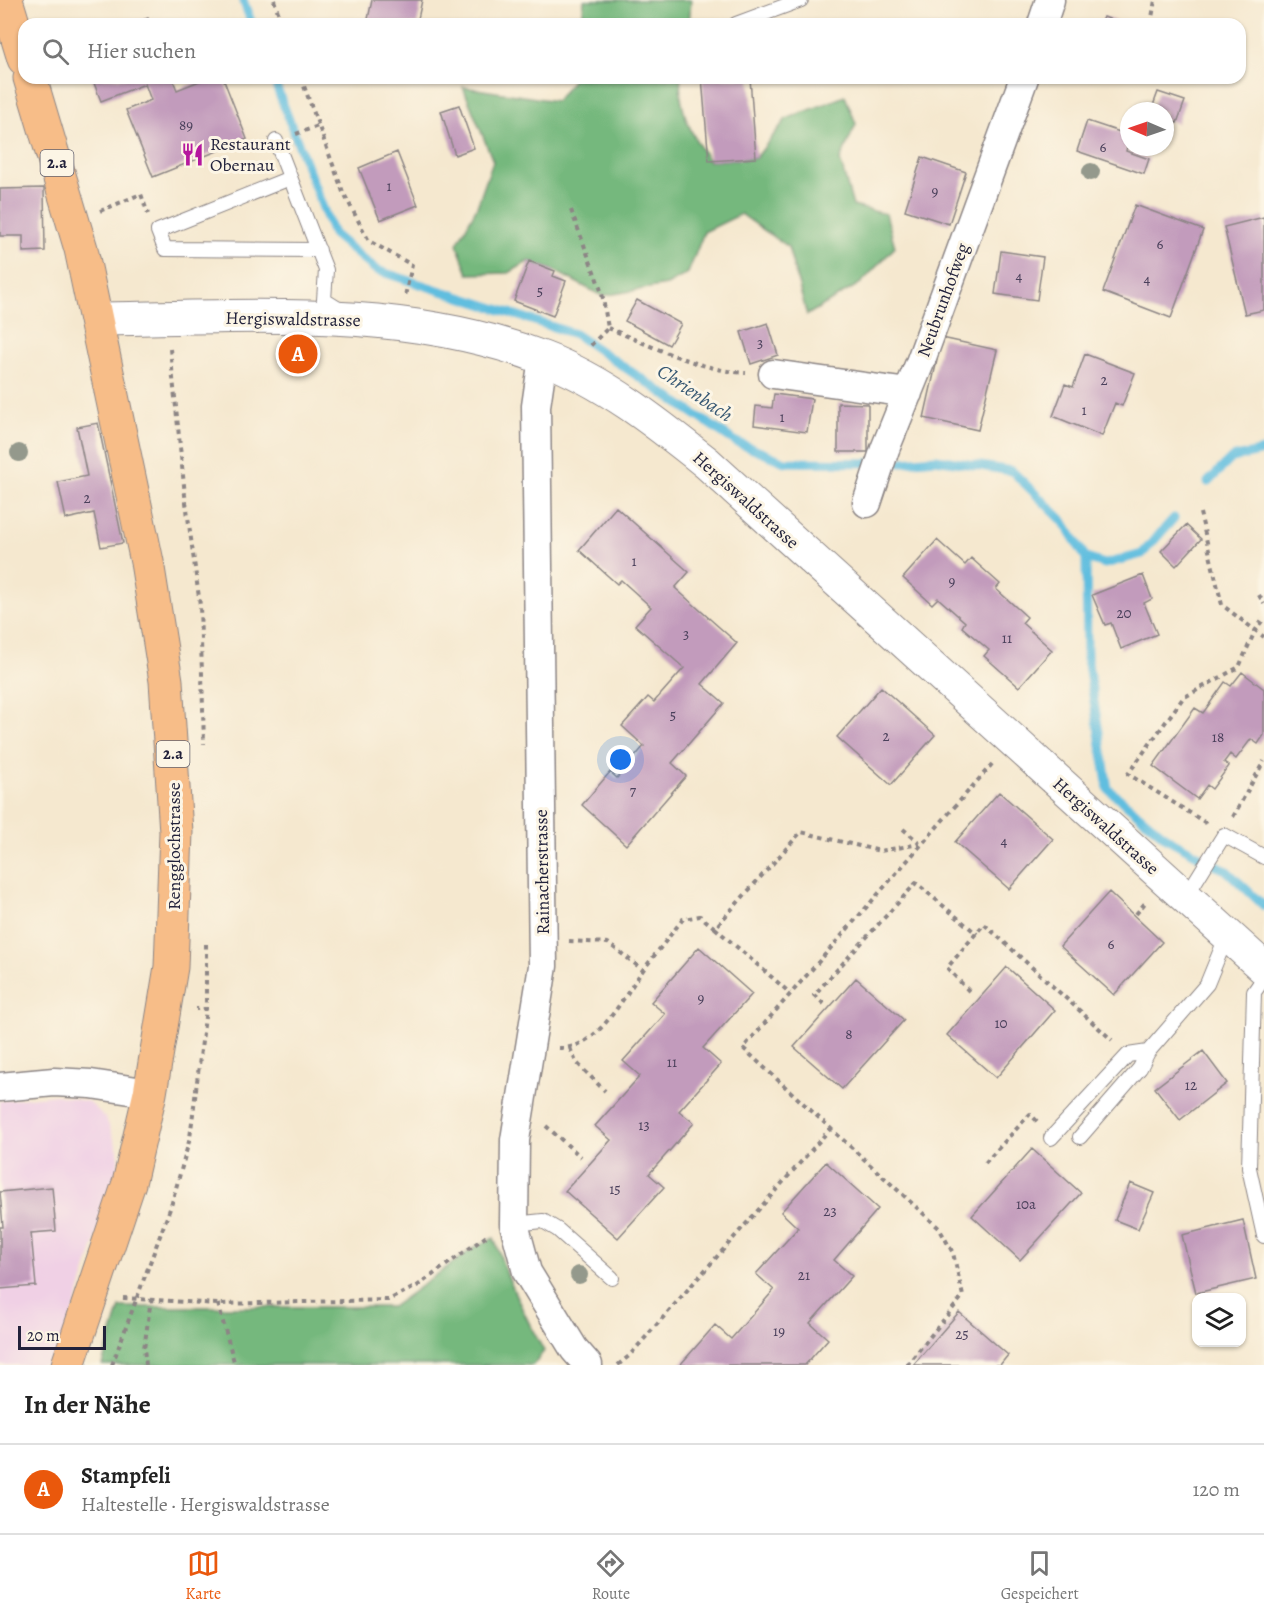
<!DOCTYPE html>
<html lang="de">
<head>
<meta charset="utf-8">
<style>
  body { margin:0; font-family:Alegreya,serif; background:#f6f6f6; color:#222 }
  .controls { position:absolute; right:18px; bottom:18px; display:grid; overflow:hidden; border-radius:12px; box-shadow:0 2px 4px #0004 }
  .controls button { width:54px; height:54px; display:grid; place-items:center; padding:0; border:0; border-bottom:2px solid #e0e0e0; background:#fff; color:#222; font:30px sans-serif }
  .compass { position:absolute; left:1120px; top:102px; width:54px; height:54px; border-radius:50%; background:#fff; box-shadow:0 2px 4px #0004; rotate:272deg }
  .scale { position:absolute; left:18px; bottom:15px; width:88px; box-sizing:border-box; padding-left:6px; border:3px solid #22223b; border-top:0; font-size:16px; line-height:21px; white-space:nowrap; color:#22223b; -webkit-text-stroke:4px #fcf5e5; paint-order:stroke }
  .you { position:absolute; left:621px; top:760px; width:21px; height:21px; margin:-15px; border:4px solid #fff; border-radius:50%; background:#1a73e8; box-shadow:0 0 0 9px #1a73e833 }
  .badge { display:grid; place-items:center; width:39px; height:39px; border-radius:50%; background:#ea580c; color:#fff; font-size:20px; font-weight:700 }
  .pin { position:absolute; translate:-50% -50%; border:3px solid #fff; box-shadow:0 2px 6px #0006 }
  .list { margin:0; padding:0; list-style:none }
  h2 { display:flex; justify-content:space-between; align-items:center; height:78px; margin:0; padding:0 24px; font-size:26px }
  h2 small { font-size:20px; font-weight:400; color:#767676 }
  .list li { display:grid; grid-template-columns:39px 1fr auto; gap:18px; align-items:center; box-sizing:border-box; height:90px; padding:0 24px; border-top:2px solid #e0e0e0 }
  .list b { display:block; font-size:22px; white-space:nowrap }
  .list p { margin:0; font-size:20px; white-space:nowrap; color:#767676 }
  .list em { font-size:20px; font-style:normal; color:#767676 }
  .icon { flex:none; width:33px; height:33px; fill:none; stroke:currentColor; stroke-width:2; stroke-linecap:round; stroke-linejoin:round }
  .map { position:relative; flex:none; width:1264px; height:1365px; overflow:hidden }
  .search { position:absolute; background:#fff; box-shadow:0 2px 4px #0004; left:18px; right:18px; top:18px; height:66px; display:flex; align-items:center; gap:15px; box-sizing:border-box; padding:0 21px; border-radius:18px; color:#767676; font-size:22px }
  .sheet { height:168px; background:#fff }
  nav { display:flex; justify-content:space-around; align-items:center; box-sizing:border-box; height:84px; border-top:2px solid #e0e0e0; background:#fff; font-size:16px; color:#767676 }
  nav a { display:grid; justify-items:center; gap:3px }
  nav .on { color:#ea580c }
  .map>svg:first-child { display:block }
  .built { fill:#f0d0e5 }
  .forest { fill:#75b87d; stroke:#4c6d5c; stroke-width:1.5 }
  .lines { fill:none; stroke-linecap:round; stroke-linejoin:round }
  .stream { stroke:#61bedf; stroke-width:9 }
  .building { fill:#c29bbc }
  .service-casing { stroke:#8c8585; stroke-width:16 }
  .minor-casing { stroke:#8c8585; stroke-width:31 }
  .tertiary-casing { stroke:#8c8585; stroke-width:35 }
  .primary-casing { stroke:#8c8585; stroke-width:35 }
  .path { stroke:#8c8585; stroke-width:4; stroke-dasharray:4.5 4.5; stroke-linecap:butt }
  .service { stroke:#fff; stroke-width:14 }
  .minor { stroke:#fff; stroke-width:28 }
  .tertiary { stroke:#fff; stroke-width:33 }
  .primary { stroke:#f7bd88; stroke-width:33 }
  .tree { fill:#94998c }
  .labels { text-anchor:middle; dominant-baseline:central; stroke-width:6; stroke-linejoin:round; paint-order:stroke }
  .number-label { font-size:15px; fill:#4a405b }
  .shield { fill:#fcf5e5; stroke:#63616e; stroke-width:1.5 }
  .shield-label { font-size:16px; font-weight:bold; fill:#22223b }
  .poi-label { font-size:18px; fill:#22223b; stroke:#fcf5e5; text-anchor:start }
  .street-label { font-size:18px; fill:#22223b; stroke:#fcf5e5 }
  .water-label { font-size:20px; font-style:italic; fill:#385974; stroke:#fcf5e5 }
</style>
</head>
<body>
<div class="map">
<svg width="1264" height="1365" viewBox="0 0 1264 1365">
  <rect width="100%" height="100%" fill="#fcf5e5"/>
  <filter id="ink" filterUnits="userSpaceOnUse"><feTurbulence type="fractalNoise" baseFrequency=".0167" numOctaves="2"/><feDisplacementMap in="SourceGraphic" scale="12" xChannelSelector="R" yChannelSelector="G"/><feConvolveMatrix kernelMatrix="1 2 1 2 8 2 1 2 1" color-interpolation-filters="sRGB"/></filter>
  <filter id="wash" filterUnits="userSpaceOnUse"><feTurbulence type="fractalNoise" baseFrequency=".008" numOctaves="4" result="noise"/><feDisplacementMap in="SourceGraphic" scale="24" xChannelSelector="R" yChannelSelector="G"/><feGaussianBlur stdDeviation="1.35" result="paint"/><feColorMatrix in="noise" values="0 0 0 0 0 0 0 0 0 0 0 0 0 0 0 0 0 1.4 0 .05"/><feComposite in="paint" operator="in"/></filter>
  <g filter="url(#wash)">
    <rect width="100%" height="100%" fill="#f5e8cf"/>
    <!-- built -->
    <path class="built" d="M56 1095 89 1102 106 1118 118 1150V1166L57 1365H0V1101Z"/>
    <!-- forest -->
    <path class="forest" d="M584 0H691L689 24H582Z
      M574 78H681C677 107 693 138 709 161L756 158 786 119 845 96 856 124 840 160 853 206 886 214 895 247 861 283 807 315 788 247 741 214 704 232 688 273 667 285 602 296 555 271 529 261 509 273 468 274 457 244 477 207 493 161 463 87 556 101Z
      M494 1238C507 1278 523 1314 544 1351L533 1365H102L120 1307H392L475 1247Z"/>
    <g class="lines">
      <!-- stream -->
      <path class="stream" d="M243 0 252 24
        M273 78 333 234 376 270 575 334 736 442 785 462 892 463 936 459 1012 471 1063 521 1086 558 1105 564 1142 554 1174 518
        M1208 482 1232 458 1264 451
        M1086 558 1087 658 1108 789 1168 839 1227 871 1264 906"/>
    </g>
    <g id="blocks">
      <!-- building -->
      <path class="building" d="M372 0H422L417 24H367Z
        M1104 17 1123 24H1101Z
        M148 18 151 24H133Z
        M92 78H172L177 90 207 78H223L247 139 153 177 126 110 151 100 145 84 101 101Z
        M702 78H750L756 158 709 161Z
        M1158 92 1185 101 1177 123 1165 119V111H1151Z
        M459 105 474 148 455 155 441 111Z
        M1087 121 1129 135 1126 151 1149 159 1144 174 1077 151Z
        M397 152 418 205 380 220 359 168Z
        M922 157 966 172 949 224 905 210Z
        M44 188 45 251 23 252V236H0V189Z
        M1135 205 1203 230 1171 318 1103 292Z
        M1264 217V310L1245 314 1224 227Z
        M1001 251 1043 257 1037 300 995 294Z
        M529 261 555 271 553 276 566 281 553 316 514 301Z
        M637 300 681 324 669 345 625 321Z
        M768 323 778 355 751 364 741 332Z
        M942 338 997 350 978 430 924 418Z
        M1085 354 1135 373 1122 406 1115 403 1102 436 1053 416 1065 384 1073 387Z
        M774 394 812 399 807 432 754 425 756 406 772 408Z
        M838 403 868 404V452H838Z
        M98 423 123 543 101 547 94 513 66 519 58 482 87 476 77 427Z
        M616 507 689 572 675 588 737 643 702 684 724 703 672 763 686 776 626 845 582 805 610 772 617 778 644 746 622 726 648 697 654 702 684 668 635 625 651 607 621 580 617 584 579 550Z
        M1186 525 1201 539 1176 566 1161 551Z
        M937 540 965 565 971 558 1000 584 996 589 1027 617 1022 623 1052 650 1019 687 984 656 989 650 962 627 965 622 938 598 932 604 903 578Z
        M1143 575 1152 599 1144 603 1157 634 1121 649 1111 623 1105 625 1092 595Z
        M1242 672 1264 689V735L1258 744 1251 739 1236 759 1230 754 1224 762 1229 766 1212 789 1207 785 1197 799 1153 766 1195 708 1203 713 1225 682 1231 686Z
        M881 687 935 735 891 785 837 737Z
        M999 792 1053 839 1009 889 955 842Z
        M1109 892 1162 942 1114 995 1060 946Z
        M699 947 752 994 703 1048 721 1064 679 1111 694 1123 649 1174 664 1187 618 1238 565 1191 611 1140 595 1126 640 1076 623 1061 665 1014 651 1002Z
        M1007 967 1055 1010 996 1078 947 1035Z
        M856 978 904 1020 842 1089 794 1047Z
        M1203 1051 1227 1083 1180 1120 1155 1088Z
        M1032 1149 1081 1193 1020 1260 972 1216Z
        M826 1162 878 1209 834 1260 852 1276 810 1323 828 1339 805 1365H680L715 1325 731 1339 774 1290 756 1274 798 1228 781 1212Z
        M1130 1183 1154 1193 1138 1229 1115 1220Z
        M52 1187 56 1231 31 1233 36 1286 0 1289V1227H3L0 1192Z
        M1243 1220 1256 1279 1196 1293 1182 1235Z
        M959 1312 1008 1355 1000 1365H913Z"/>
    </g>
  </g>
  <g filter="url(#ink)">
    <use href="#blocks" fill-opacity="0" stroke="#8c8585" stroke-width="1.5"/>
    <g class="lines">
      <defs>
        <path id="service" d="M736 24 801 0
          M276 141 326 270 324 300 340 310
          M290 178 158 231 165 249 319 250
          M1185 898 1224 835 1264 857
          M1264 978 1254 992 1249 1168 1264 1236
          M1080 1137 1140 1068 1148 1052
          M1051 1138 1128 1055 1148 1052 1207 984 1227 935
          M514 1224 543 1221 558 1230 612 1278"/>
        <path id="minor" d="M1042 24 1050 0
          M543 358 536 406 543 966 515 1140 514 1224 527 1272 574 1349 588 1365
          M773 374 908 393
          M867 503 885 449 921 360 1024 78
          M0 1087 54 1082 91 1084 150 1093"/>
        <path id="tertiary" d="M98 319C246 317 403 304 543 358 604 381 657 423 707 463L1264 968"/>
        <path id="primary" d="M6 0 24 59
          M30 78 81 249 147 562 166 681 176 832 171 967 150 1093 129 1183 68 1365"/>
      </defs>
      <!-- service casing -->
      <use href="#service" class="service-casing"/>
      <!-- minor casing -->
      <use href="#minor" class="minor-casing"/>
      <!-- tertiary casing -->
      <use href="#tertiary" class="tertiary-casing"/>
      <!-- primary casing -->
      <use href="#primary" class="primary-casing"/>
      <!-- path -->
      <path class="path" d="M274 0 282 24
        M1151 24 1155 0
        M301 78 343 192 369 241 412 265 405 296
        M296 134 318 126
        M571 210 602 293 608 328 590 346
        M100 211 141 194 148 214
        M608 328C649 345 702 371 746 373
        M170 349 185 495 200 605 204 744
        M1200 513 1222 605 1264 637
        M1259 595 1264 604
        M1233 817 1264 761
        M1206 823 1128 774 1183 698 1239 667 1255 631 1264 618
        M903 829 920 843
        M1136 914 1145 903
        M715 928 790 993
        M569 941 608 943 643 970 683 919 700 916 715 928 801 832 880 851 920 844
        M206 944V1009
        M969 991 947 968 984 924 1112 1040
        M824 1004 814 995 916 883 977 934
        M559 1048C598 1050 623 997 643 970
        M570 1048 576 1062 605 1091
        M546 1126 581 1157
        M985 1163 1030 1114 1038 1122
        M123 1298 218 1304 388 1300 417 1286 488 1235
        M218 1304 235 1365
        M112 1365 171 1206 190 1138 206 1009H196
        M146 1365 144 1349 151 1299
        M618 1365 629 1356 830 1129
        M907 1365 963 1296 953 1253 939 1228 743 1048 993 763"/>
      <!-- service -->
      <use href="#service" class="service"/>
      <!-- minor -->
      <use href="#minor" class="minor"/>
      <!-- tertiary -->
      <use href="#tertiary" class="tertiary"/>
      <!-- primary -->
      <use href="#primary" class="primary"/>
    </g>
    <!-- trees -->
    <g class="tree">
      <circle cx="1091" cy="172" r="9"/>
      <circle cx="307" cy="354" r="9"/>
      <circle cx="19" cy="453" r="9"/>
      <circle cx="579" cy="1275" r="9"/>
    </g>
  </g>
  <!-- icons -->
  <defs>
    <symbol id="restaurant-bare" viewBox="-9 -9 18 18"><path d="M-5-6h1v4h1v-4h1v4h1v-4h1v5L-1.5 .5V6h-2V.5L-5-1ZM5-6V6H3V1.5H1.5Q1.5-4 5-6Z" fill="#b5179e" stroke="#fcf5e5" stroke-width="2.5" paint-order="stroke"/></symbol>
  </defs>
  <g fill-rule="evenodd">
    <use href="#restaurant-bare" x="176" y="138" width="33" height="33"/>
  </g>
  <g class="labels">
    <!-- number labels -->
    <g class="number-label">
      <text x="186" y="125">89</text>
      <text x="1103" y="147">6</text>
      <text x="389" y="186">1</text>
      <text x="935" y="191">9</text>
      <text x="1160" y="244">6</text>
      <text x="1019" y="276">4</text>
      <text x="1147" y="279">4</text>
      <text x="540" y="291">5</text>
      <text x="760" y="343">3</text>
      <text x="1104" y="380">2</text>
      <text x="1084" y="410">1</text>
      <text x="782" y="417">1</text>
      <text x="87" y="498">2</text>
      <text x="634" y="561">1</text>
      <text x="952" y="581">9</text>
      <text x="1124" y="613">20</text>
      <text x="686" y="634">3</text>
      <text x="1007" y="638">11</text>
      <text x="673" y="715">5</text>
      <text x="886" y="736">2</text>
      <text x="1218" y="737">18</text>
      <text x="633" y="791">7</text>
      <text x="1004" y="841">4</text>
      <text x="1111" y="944">6</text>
      <text x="701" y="998">9</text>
      <text x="1001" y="1023">10</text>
      <text x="849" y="1034">8</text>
      <text x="672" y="1062">11</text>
      <text x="1191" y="1085">12</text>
      <text x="644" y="1125">13</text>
      <text x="615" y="1189">15</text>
      <text x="1026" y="1204">10a</text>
      <text x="830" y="1211">23</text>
      <text x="804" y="1275">21</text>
      <text x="779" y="1331">19</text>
      <text x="962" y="1334">25</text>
    </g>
    <!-- shield labels -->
    <g class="shield">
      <rect x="40.5" y="150" width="33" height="26" rx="4.5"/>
      <rect x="156.5" y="741" width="33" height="26" rx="4.5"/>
    </g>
    <g class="shield-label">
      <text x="57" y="163">2.a</text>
      <text x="173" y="754">2.a</text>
    </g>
    <!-- poi labels -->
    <g class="poi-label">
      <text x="210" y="144">Restaurant<tspan x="210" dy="21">Obernau</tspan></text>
    </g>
    <!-- street labels -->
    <g class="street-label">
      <text transform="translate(943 300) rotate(-70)">Neubrunhofweg</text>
      <text transform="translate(293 319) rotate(1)">Hergiswaldstrasse</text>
      <text transform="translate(746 500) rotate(42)">Hergiswaldstrasse</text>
      <text transform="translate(1106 826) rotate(42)">Hergiswaldstrasse</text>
      <text transform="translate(174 846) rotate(-90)">Rengglochstrasse</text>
      <text transform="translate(542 872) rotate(-91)">Rainacherstrasse</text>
    </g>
    <!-- water labels -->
    <g class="water-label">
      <text transform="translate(695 393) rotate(34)">Chrienbach</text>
    </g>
  </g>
</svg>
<div class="controls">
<button><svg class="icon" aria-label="layers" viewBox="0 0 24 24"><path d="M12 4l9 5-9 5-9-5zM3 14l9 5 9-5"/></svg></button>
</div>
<svg class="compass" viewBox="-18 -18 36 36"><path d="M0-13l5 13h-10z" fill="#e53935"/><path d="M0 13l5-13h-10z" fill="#767676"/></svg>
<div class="scale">20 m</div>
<div class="you"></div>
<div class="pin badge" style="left:298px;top:354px">A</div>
<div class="search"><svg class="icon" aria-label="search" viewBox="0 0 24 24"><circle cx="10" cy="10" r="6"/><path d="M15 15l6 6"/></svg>Hier suchen</div>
</div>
<section class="sheet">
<h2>In der Nähe<small></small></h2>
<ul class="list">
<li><span class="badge">A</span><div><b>Stampfeli</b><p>Haltestelle · Hergiswaldstrasse</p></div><em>120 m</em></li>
</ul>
</section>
<nav>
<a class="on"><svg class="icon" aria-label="map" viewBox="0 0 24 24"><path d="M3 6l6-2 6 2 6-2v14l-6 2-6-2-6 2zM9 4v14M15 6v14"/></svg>Karte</a>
<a><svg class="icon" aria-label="directions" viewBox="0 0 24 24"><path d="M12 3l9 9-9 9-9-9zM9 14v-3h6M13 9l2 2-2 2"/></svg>Route</a>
<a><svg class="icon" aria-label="saved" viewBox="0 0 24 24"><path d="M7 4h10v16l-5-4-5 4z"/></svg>Gespeichert</a>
</nav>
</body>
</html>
